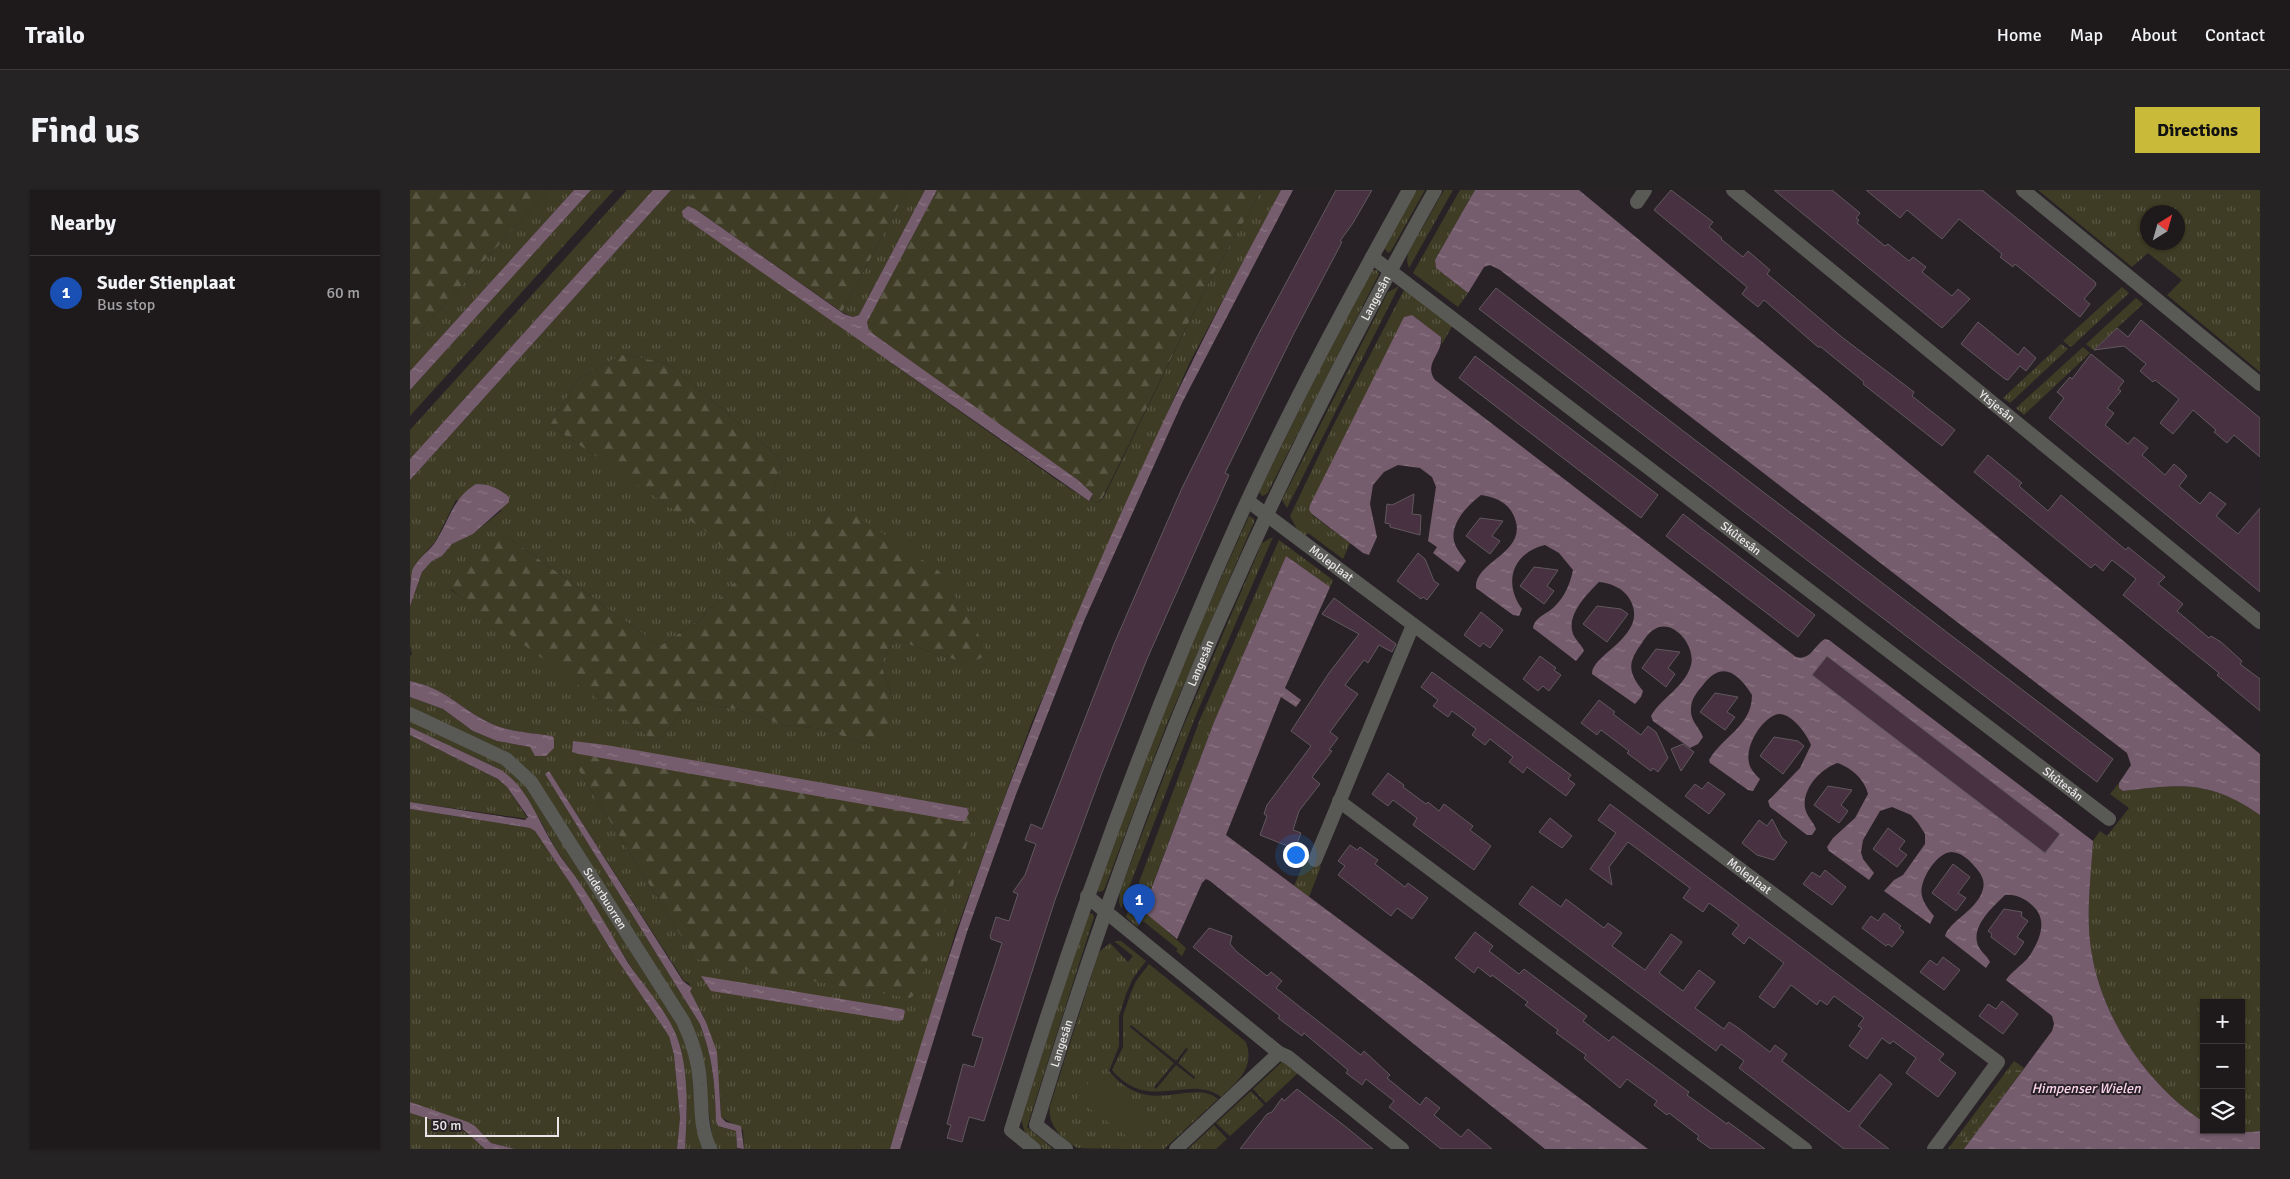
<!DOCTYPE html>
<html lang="en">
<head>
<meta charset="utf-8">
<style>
  body { margin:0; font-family:Signika,sans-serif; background:#262325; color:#f1f3f6 }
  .controls { position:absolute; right:15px; bottom:15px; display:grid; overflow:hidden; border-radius:0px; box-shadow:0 1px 4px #0004 }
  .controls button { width:45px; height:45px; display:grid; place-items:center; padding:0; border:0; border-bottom:1px solid #3c383b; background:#1e1a1c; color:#f1f3f6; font:25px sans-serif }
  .compass { position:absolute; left:1730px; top:15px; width:45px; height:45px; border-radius:50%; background:#1e1a1c; box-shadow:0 1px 4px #0004; rotate:37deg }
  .scale { position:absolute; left:15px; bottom:12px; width:134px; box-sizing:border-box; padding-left:5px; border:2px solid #eae6e8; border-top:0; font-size:14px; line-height:18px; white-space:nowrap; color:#eae6e8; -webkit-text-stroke:4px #282226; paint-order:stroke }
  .you { position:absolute; left:885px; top:664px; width:18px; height:18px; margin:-12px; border:4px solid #fff; border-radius:50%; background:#1a73e8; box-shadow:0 0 0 8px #1a73e833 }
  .badge { display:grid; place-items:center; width:32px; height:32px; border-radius:50%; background:#c9ba3a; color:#fff; font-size:16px; font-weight:700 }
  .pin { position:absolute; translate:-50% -41px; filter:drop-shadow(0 1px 2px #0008) }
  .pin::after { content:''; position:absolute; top:26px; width:18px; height:15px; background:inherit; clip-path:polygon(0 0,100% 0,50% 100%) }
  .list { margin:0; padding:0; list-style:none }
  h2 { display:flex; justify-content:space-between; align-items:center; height:65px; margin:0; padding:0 20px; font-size:21px }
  h2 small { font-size:16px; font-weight:400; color:#a1a1a3 }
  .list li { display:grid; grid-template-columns:32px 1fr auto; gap:15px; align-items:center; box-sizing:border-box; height:75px; padding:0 20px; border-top:1px solid #3c383b }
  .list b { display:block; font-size:19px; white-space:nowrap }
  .list p { margin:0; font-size:16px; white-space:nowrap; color:#a1a1a3 }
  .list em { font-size:16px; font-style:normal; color:#a1a1a3 }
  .icon { flex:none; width:28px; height:28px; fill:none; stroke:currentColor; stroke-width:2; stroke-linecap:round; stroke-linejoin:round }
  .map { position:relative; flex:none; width:1850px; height:959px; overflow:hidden; border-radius:0px }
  header { display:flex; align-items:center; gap:30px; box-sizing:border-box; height:70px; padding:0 25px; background:#1e1a1c; border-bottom:1px solid #3c383b }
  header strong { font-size:24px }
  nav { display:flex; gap:28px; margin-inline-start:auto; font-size:18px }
  .intro { display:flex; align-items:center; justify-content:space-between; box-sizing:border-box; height:120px; padding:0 30px }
  h1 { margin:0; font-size:35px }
  .button { padding:12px 22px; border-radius:0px; background:#c9ba3a; color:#111; font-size:18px; font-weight:700 }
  main { display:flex; gap:30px; padding:0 30px }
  aside { flex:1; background:#1e1a1c; border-radius:0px; box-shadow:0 1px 4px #0004 }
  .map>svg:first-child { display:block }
  .grass { fill:url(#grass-tufts); fill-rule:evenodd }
  .forest { fill:url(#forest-firs) }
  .wetland { fill:url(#wetland-marsh) }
  .garden { fill:#3e3c24 }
  .water { fill:url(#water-ripples) }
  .building { fill:#483140; stroke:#60595e }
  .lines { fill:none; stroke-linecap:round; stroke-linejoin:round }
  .minor { stroke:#595956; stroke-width:14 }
  .tertiary { stroke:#595956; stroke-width:14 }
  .labels { text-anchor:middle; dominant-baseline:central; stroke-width:4; stroke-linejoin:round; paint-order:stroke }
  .street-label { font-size:12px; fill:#eae6e8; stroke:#282226 }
  .water-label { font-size:14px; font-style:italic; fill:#fcd4ee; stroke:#282226 }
</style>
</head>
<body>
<header>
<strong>Trailo</strong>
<nav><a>Home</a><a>Map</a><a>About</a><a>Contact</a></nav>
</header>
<div class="intro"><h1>Find us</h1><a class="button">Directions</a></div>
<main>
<aside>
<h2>Nearby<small></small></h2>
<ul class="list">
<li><span class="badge" style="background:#1a4fb4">1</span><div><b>Suder Stienplaat</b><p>Bus stop</p></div><em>60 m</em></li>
</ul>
</aside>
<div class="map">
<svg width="1850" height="959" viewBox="0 0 1850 959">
  <defs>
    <pattern id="grass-tufts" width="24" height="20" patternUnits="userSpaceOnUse" patternTransform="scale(1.25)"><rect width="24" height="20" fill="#3e3c24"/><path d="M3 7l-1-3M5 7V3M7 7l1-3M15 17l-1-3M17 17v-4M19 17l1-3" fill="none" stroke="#5a5844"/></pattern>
    <pattern id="forest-firs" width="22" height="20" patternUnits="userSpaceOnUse" patternTransform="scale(1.25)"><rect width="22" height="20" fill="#3e3c24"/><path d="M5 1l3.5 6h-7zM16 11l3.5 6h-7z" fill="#5a5844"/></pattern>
    <pattern id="wetland-marsh" width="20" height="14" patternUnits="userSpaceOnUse" patternTransform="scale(1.25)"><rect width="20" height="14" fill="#3e3c24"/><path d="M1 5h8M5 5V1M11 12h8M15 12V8" fill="none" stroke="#5a5844"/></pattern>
    <pattern id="water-ripples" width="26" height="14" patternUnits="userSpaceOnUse" patternTransform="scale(1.25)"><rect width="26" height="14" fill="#765d6d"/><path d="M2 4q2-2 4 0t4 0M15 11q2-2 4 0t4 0" fill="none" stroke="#8a7482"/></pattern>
  </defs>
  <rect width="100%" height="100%" fill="#282226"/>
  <!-- grass -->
  <path class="grass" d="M139 0H164L0 181V152Z
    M181 0H204L0 226V200Z
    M217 0H243L0 269V240Z
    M261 0H286L273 15V27L336 70 644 288 679 311 681 309 687 313 693 309 797 95 852 0H871L779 174 621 534 545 744 480 959H334L333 940 311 927C310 895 307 863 296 832 291 819 280 808 279 793L274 791 139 581 135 584 290 834C303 869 305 894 306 931L308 936 326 941 327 959H304L292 872 121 584 0 519V507L33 519 63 541 87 551 120 557 123 561H139L144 558V548L142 546C122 543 96 542 78 532 49 517 35 498 0 491V466L2 464 0 456V416L12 382 22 371 32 366 42 354 63 344 92 320 46 310 25 352 6 373 0 390V290ZM214 164 259 174 373 271 355 324 365 349H399L558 474 483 449 471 475 483 508 465 557 412 539 374 535 328 520 281 510 250 549 239 547 41 400 95 345 250 456 291 429 330 386 305 347 140 235 169 188ZM163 551 557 618 565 631 284 767 168 579 163 562Z
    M497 0H515L449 125 443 127 432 122Z
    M1006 0H1015L981 61 978 63 974 58Z
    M1034 0H1043L999 78 997 71 998 63Z
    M1050 0H1065L1025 70 1026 78 1058 103 1048 117 1003 83Z
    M1628 0H1850V182L1757 105 1772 90 1738 63 1722 77ZM1768 22V52H1738V22Z
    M962 80H967L969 84 857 304 852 306 849 302 903 192Z
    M989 96 877 318 872 310 978 102Z
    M1712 97 1719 103 1661 157 1653 151Z
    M994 100 1043 135 1032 154 1031 147 1002 125 994 127 902 325 940 353 933 369 898 343 895 347 889 343 880 326 923 236Z
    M1726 108 1733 114 1683 160 1676 154Z
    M1651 154 1658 159 1600 213 1593 208Z
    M1673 157 1680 163 1614 225 1606 218Z
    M839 326 844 329V332L758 531 694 700 690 702 687 701 726 589 776 466Z
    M863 347 786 525 711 718 709 712 710 701 773 537 852 353Z
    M869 350 923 390 920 397 876 366 804 532 733 720 776 758 772 766 766 761 768 759 733 731 727 737 716 727 791 527Z
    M0 528 59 556 109 584 270 833 281 863 293 959H275L277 923 275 891 269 853 261 836 229 790 169 692 145 658 129 628 91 580 0 537Z
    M0 545 88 589 97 597 118 629 0 612Z
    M1709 593V598L1713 601C1772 594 1799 590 1850 625V941L1841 943 1827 940H1831V813H1794V932C1739 897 1693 830 1682 765 1675 728 1681 688 1683 651L1690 641 1697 646 1719 618 1700 604Z
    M0 619 120 638 125 641 162 696 202 762 259 846 264 865 270 928 267 959H105L81 953 71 942 0 912Z
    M895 670 911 676 899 707 884 696Z
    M678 723 683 724 684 727 617 937 643 959H633L615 943 611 929Z
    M704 751H711L736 771 723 788 716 804 709 826V856L699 881C739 930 782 887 808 909L754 959C741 959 675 959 668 958 652 950 637 934 640 916L689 762 700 753 718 772 723 766Z
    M739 774 836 852C845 878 828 891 811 907 779 883 739 924 702 880L713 857V826L720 805 726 791ZM721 835 766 871 776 858 778 859 768 873 785 887 784 889 766 875 746 899 744 897 764 873 720 837Z
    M873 871 889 882 856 913 843 899Z
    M1604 871 1610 875 1547 959H1538Z
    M841 901 854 915 820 946 806 933Z
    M0 923 54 940 75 959H0Z
    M804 935 817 949 806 959H778Z"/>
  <!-- forest -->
  <path class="forest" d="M0 0H139L0 152Z
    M286 0H497L432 122 285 19 278 16 272 21 273 15Z
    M527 0H852L797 95 692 309 687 313 681 309 683 304 668 290 459 142 457 132Z
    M214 164 259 174 373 271 355 324 366 349H399L417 322 445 325 529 381 567 441 577 465 558 474 483 449 471 475 483 508 480 540 465 557 412 539 374 535 328 520 281 510 250 549 239 547 61 416 41 399 55 376 95 345 250 456 291 429 330 386 304 347 140 235 169 188Z
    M162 562 559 623 557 618 565 631 506 804 500 808 293 772 284 767 168 579Z"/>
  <!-- wetland -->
  <path class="wetland" d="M1610 875 1614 878 1554 959H1547Z"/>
  <!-- garden -->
  <path class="garden" d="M684 886 742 929 725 952 667 909Z"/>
  <!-- water -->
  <path class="water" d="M164 0H181L0 200V181Z
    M243 0H261L0 290V269Z
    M515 0H527L457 132 459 141 668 290 683 304 679 311 273 27 272 21 278 16 285 19 434 124 443 127 449 125Z
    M871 0H883L772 213 674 431 605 607 557 742 490 959H480C575 624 705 306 871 0Z
    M1065 0H1169L1850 564V625C1799 590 1772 594 1713 601L1709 598V593L1721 575 1717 563 1090 80 1080 75 1074 77 1058 103 1026 78 1025 70Z
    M1002 125 1031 147C1033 164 1013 173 1025 190L1386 467C1401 471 1404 455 1415 449L1419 450 1683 651C1681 688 1675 728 1682 765 1693 830 1739 897 1794 932V940C1809 940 1837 944 1850 941V959H1554L1642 841 1644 834 1642 826 1596 790C1602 781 1611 776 1618 768 1629 752 1639 731 1623 716 1614 708 1606 704 1595 705 1584 716 1563 734 1567 752 1568 760 1577 765 1580 772L1576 778 1535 746C1539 731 1568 720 1573 699 1575 691 1572 685 1566 678 1560 671 1552 662 1541 662 1526 663 1508 692 1512 706 1514 714 1519 720 1524 726L1520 734 1474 701 1484 690 1493 685 1515 654V644L1508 633 1501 625 1482 617 1470 621 1453 650 1451 662 1453 669 1464 683 1459 690 1419 661 1417 657 1423 648 1445 628 1458 604C1455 590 1441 577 1427 573 1411 579 1392 598 1395 618 1397 627 1403 631 1406 639L1402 645H1397L1360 617 1358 611 1390 578 1401 555C1397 544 1379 519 1365 525 1350 531 1335 557 1339 573 1340 579 1346 585 1350 589L1343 601 1338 600 1300 573 1299 570C1313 546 1342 536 1342 505 1328 483 1312 470 1293 495 1287 502 1281 509 1281 519 1280 531 1289 537 1293 547L1288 554 1280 558 1243 531 1241 526C1252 507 1275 497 1281 475 1286 457 1264 428 1245 439 1239 442 1235 448 1232 453 1217 473 1218 482 1233 501L1231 507 1225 514 1182 484C1181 464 1242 445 1219 408 1213 398 1200 393 1189 392 1177 404 1156 425 1163 444 1166 451 1172 455 1174 461L1166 471 1123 438C1125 426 1138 424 1145 416 1155 406 1160 394 1163 380L1149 363 1135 355C1102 363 1093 393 1112 419L1109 426 1103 425 1066 398C1064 370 1122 363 1103 324 1096 311 1084 307 1071 305 1058 315 1040 333 1044 351 1046 359 1052 365 1056 371L1048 382 1023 363 1027 357 1018 351 1026 297 1022 287 1010 278 988 275 974 282 963 295 960 314 967 347 959 365 953 363 902 324 899 320 900 315 994 127Z
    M66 294C80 294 88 298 99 307V312L63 344 42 354 32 366 22 371 12 382 0 416C0 405 0 392 2 381 6 370 17 363 24 354 39 332 42 308 66 294Z
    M876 366 920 397 875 498 891 510 886 517 871 507 816 645 1238 959H1135L800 691 796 689 792 693 767 749 733 721 804 532Z
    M0 491C35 498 48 517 78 532 96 542 122 543 142 546L144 548V558L136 566H125L120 557 87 551 63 541 33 519 0 507Z
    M0 537 91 580C118 598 128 631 145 658 152 670 161 680 169 692 187 718 202 746 218 773 235 798 260 824 269 853 279 886 277 925 275 959H267L270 928 264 865 259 846 202 762 162 696 125 641 120 638 0 619V612L115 630 118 627 97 597 88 589 0 545Z
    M163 551 196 555 557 618 559 623 555 631H548L169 564 162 562Z
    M139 581 273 791 282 798 280 801 296 832 307 862 311 927 316 932 331 936 334 959 327 958 326 941 308 936 306 931C305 893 303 869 290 834L135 584Z
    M291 786 492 819 495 821 493 830 487 831 301 801Z
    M0 912 58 932 65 936 81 953 105 959H75L54 940 0 923Z"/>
  <!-- building -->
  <path class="building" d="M926 0H962L943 33 930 51 932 52 884 143 815 283 819 285 737 469 691 585 645 710 574 931 559 927 552 952 537 948 541 935 537 934 553 874 564 877 573 848 562 845 592 753 581 749 580 746 586 727 599 731 608 704 603 702 615 685 626 654 615 650 621 634 632 639 704 454 772 298 847 147Z
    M1261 0 1303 32 1299 37 1312 48 1311 49 1333 67 1338 61 1360 80 1357 84 1433 148 1504 202 1502 206 1545 240 1532 256 1453 194 1454 192 1411 157H1408L1354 110 1348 117 1332 104 1337 97 1244 20Z
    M1364 0H1422L1450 23 1446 28 1449 30 1447 33 1475 56 1478 54 1499 71 1503 67 1516 77 1512 82 1542 106 1548 99 1560 109 1532 138Z
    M1456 0H1572L1685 92 1686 95 1674 109 1680 114 1670 127 1605 74 1603 77 1590 67 1592 64 1549 29 1532 49 1497 20 1490 28Z
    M1086 98 1703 569 1687 592 1069 119Z
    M1731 130 1850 228V267L1824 245 1817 253 1804 242 1806 240 1783 220 1763 244 1750 233 1769 209 1745 190 1743 192 1730 181 1736 174 1714 156 1684 160 1707 138 1718 147Z
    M1568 132 1608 165 1614 157 1626 168 1616 181 1610 176 1598 190 1595 189 1551 154Z
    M1681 164 1714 191 1708 199 1711 201 1697 218 1704 223 1695 235 1718 254 1724 247 1738 258 1732 265 1755 285 1764 274 1771 280 1777 286 1769 296 1790 314 1800 302 1816 314 1806 326 1828 344 1850 318V402L1639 228 1654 208 1647 202 1660 187 1662 189Z
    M1065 166 1248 305 1231 328 1049 188Z
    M1578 265 1612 293 1609 296 1638 321 1651 305 1716 360 1718 357 1755 387 1748 394 1773 414 1767 421 1799 448 1801 446 1811 452 1832 471 1830 474 1850 489V521L1807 485 1809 483 1713 405 1726 389 1702 370 1693 381 1685 374 1681 378 1564 282Z
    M1004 304 1002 324 1011 325 1010 345 980 337V334L975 333 977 314 982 315Z
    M1273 324 1405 425 1388 447 1256 346Z
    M1070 328 1093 331 1082 346 1090 351 1080 364 1056 346Z
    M1008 363 1015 369 1024 391 1029 394 1017 410 1013 407 1011 409 987 391Z
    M1124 377 1148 380 1137 396 1144 401 1134 414 1110 396Z
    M924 408 986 454 982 462 969 455 958 473 954 470 935 495 948 504 920 542 928 548 919 560 922 561 902 587 910 594 889 621 883 640 891 643 884 661 875 655 850 645 857 626 854 624 857 615 901 556 881 541 919 483 949 444 912 424Z
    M1187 416 1211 419 1218 424 1197 452 1173 434Z
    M1071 422 1093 440 1080 458 1073 453 1070 457 1054 445Z
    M1246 459 1270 462 1258 478 1265 484 1256 497 1232 478Z
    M1130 466 1146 478 1144 480 1151 485 1139 501 1133 496 1128 501 1113 489Z
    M1417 466 1650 644 1635 663 1402 485Z
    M1022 482 1161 585 1158 589 1165 594 1156 606 1117 577 1113 583 1099 572 1103 567 1080 549 1075 555 1062 545 1066 539 1042 521 1038 527 1023 516 1028 510 1011 497Z
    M1305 503 1328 507 1317 522 1325 527 1315 540 1290 522Z
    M1189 510 1205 522 1203 524 1231 545 1238 536 1246 542 1258 568 1248 582 1243 578 1241 581 1217 563 1219 561 1191 540 1187 545 1171 533Z
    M1364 547 1388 551 1394 556 1373 584 1350 566Z
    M1273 554 1284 562 1271 581 1261 559Z
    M978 583 994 595 993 597 1016 614 1018 612 1029 621 1034 614 1063 636 1060 640 1081 656 1064 680 1003 635 1007 628 983 610 978 616 962 604Z
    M1298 592 1315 604 1299 624 1275 606 1285 594 1292 599Z
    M1418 596 1442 600 1431 615 1438 621 1429 633 1404 615Z
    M1200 614 1534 864 1529 870 1546 883 1528 907 1496 883 1506 868 1483 851 1480 854 1472 848 1457 869 1439 856 1452 838 1448 836 1454 828 1424 806 1417 815 1410 810 1407 815 1381 795 1364 818 1349 807 1374 773 1339 747 1334 754 1322 744 1329 735 1299 713 1293 722 1273 708 1280 698 1218 652 1199 677 1202 695 1180 679 1206 643 1188 630Z
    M1140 628 1162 646 1152 658 1129 642Z
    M1362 629 1372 648 1377 652 1364 670 1347 665 1332 653 1349 630 1357 636Z
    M1478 638 1495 651 1489 659 1497 665 1487 677 1463 659Z
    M940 655 947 660 950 657 968 670 965 674 995 697 998 693 1018 708 1002 729 987 718 981 726 928 685 935 676 928 671Z
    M1543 674 1560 687 1548 703 1556 708 1546 721 1522 703Z
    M1415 680 1436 697 1422 715 1393 694 1402 682 1410 687Z
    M1122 696 1151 717 1156 709 1194 738 1198 733 1212 743 1202 756 1235 780 1261 744 1272 752 1249 783 1273 801 1289 780 1305 792 1285 818 1314 839 1319 832 1327 837 1360 862 1365 855 1377 864 1372 871 1439 922 1470 884 1482 894 1449 936 1479 959H1434L1329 878 1334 871 1311 854 1306 861 1109 714Z
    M1594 719 1612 722 1611 726 1618 731 1607 747 1614 752 1605 765 1581 747 1582 744 1578 741Z
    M1474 723 1491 736 1489 738 1494 742 1482 757 1478 754 1476 756 1452 738 1461 726 1468 731Z
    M799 738 822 746 820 754 827 762 857 786 861 782 872 791 866 798 951 865 954 861 980 885 977 888 1010 915 1016 907 1030 918 1024 925 1051 947 1058 939 1082 959H1031L979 917 984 911 956 889 952 895 936 883 938 880 894 843 892 846 868 828 870 826 783 757Z
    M1065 742 1083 756 1079 761 1109 784 1114 779 1177 826 1173 831 1199 851 1203 846 1279 902 1277 905 1317 934 1318 932 1355 959H1301L1287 949 1289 946 1259 923 1257 925 1244 915 1247 911 1217 889 1210 898 1174 868 1176 865 1146 843 1148 840 1115 815 1118 812 1082 785 1081 787 1068 777 1064 783 1045 768Z
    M1533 767 1550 780 1534 800 1510 782 1520 770 1527 775Z
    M1592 811 1608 824 1593 844 1569 826 1578 814 1586 819Z
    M887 899 936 937 963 959H830L857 924 862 922 872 908 874 911Z"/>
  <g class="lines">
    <!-- minor -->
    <g class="minor">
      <path id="s1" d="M1323 0 1850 432"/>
      <path d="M1613 0 1850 194"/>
      <path d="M1227 12 1235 0"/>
      <path id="s2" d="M962 67 1699 629"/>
      <path id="s3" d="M838 311 1588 872 1524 959"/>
      <path id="s4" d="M0 524 96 569 121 592 273 831C283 852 289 872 290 894 292 917 290 938 300 959"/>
      <path d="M929 611 1395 959"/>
      <path d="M905 670 1003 435"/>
      <path d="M677 706 695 721"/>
      <path d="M869 863 878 867 992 959"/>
      <path d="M624 959 601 940C665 732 739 528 829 329 880 217 939 108 999 0"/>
    </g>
    <!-- tertiary -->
    <g class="tertiary">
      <path d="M695 721 869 863 766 959"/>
      <path id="s5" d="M656 959 626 935C682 752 745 571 824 397 884 261 952 130 1025 0"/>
    </g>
  </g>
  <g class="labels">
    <!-- street labels -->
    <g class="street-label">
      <text stroke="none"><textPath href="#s5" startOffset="934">Langesân</textPath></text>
      <text stroke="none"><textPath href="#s1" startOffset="341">Ytsjesân</textPath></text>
      <text stroke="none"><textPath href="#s2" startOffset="464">Skûtesân</textPath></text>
      <text stroke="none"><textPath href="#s3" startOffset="104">Moleplaat</textPath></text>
      <text stroke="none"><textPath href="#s5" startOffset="529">Langesân</textPath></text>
      <text stroke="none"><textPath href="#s2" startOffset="869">Skûtesân</textPath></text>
      <text stroke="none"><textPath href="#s3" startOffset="626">Moleplaat</textPath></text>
      <text stroke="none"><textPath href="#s4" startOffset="278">Suderbuorren</textPath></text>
      <text stroke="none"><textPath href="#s5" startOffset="124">Langesân</textPath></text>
    </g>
    <!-- water labels -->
    <g class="water-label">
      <text x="1676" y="898">Himpenser Wielen</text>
    </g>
  </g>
</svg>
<div class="controls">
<button>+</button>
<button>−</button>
<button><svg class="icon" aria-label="layers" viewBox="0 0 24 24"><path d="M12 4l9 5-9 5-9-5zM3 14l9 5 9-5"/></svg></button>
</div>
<svg class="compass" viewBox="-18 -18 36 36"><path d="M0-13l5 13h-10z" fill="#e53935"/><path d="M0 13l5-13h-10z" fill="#a1a1a3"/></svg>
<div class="scale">50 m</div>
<div class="you"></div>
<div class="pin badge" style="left:729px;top:735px;background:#1a4fb4">1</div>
</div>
</main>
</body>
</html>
